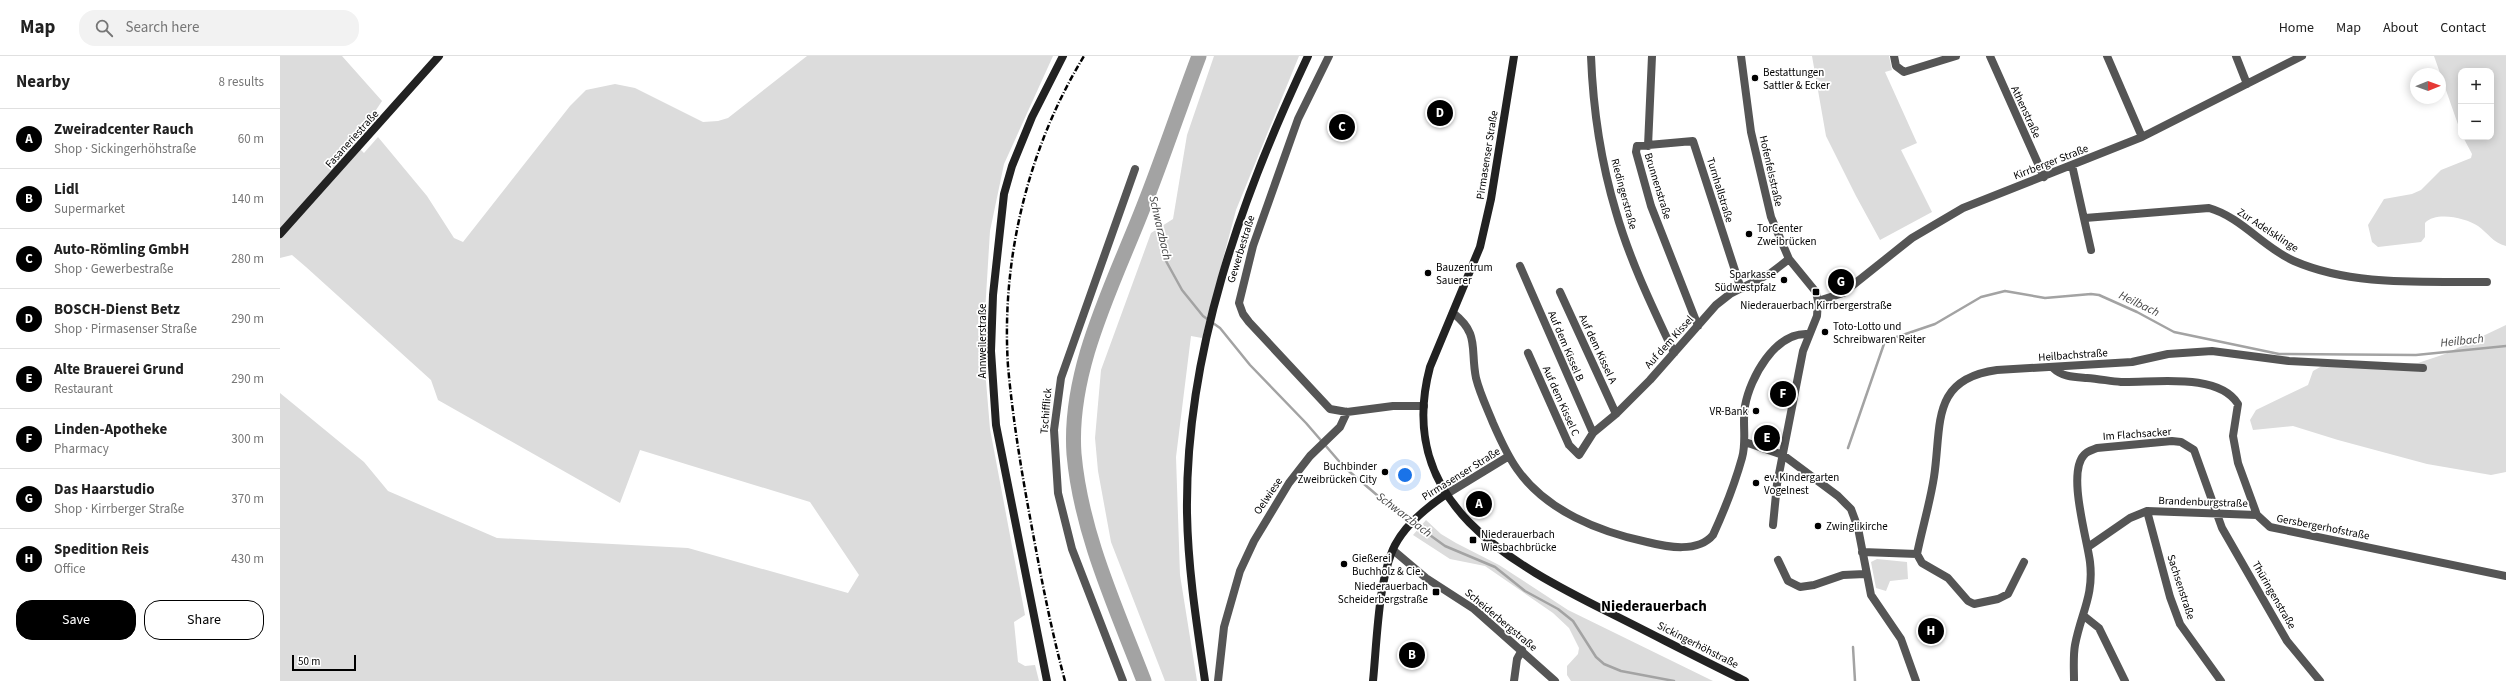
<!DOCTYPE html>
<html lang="en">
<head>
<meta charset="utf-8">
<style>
  body { margin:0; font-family:"Source Sans 3",sans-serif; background:#f2f2f2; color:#222 }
  .controls { position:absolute; right:12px; top:12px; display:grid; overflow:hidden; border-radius:8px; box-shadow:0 2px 10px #0003 }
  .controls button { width:36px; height:36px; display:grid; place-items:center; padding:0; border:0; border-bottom:1px solid #e0e0e0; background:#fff; color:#222; font:20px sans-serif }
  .compass { position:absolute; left:2130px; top:12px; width:36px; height:36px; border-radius:50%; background:#fff; box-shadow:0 2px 10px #0003; rotate:89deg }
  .scale { position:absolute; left:12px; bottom:10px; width:64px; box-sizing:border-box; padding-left:4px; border:2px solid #000; border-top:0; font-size:11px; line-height:14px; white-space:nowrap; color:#000; -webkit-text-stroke:3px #fff; paint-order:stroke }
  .you { position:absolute; left:1125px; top:419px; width:14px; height:14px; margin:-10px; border:3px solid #fff; border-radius:50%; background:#1a73e8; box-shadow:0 0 0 6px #1a73e833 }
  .badge { display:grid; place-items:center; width:26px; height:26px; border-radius:50%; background:#000; color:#fff; font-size:13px; font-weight:700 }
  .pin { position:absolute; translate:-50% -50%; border:2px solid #fff; box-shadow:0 1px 4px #0006 }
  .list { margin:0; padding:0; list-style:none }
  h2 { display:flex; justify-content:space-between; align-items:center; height:52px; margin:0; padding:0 16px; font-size:17px }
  h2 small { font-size:13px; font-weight:400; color:#767676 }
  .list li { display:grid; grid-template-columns:26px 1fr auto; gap:12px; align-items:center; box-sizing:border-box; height:60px; padding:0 16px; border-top:1px solid #e0e0e0 }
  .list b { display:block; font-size:15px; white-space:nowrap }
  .list p { margin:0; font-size:13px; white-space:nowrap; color:#767676 }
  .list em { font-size:13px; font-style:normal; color:#767676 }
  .actions { display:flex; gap:8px; padding:12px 16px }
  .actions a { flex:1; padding:9px 0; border:1px solid #000; border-radius:16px; text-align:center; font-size:14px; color:#000 }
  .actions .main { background:#000; color:#fff }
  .icon { flex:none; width:22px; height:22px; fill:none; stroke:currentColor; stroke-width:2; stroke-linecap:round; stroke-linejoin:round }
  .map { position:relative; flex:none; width:2226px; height:625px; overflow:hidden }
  header { display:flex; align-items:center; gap:24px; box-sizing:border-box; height:56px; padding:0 20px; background:#fff; border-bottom:1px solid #e0e0e0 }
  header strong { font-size:19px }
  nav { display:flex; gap:22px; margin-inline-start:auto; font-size:14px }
  .search { width:280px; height:36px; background:#f2f2f2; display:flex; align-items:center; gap:10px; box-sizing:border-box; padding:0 14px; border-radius:16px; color:#767676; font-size:15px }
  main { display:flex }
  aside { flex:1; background:#fff }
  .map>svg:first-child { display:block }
  .green { fill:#dcdcdc }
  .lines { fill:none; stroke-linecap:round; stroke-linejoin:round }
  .stream { stroke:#a3a3a3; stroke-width:2.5 }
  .river { stroke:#a3a3a3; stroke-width:15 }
  .street { stroke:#555; stroke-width:8 }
  .secondary { stroke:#222; stroke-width:8 }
  .rail { stroke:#000; stroke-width:2.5; stroke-dasharray:6 2 1 2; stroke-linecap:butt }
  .poi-dot { fill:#000; stroke:#fff; stroke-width:1.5 }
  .labels { text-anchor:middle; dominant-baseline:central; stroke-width:3.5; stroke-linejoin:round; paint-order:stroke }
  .poi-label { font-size:11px; fill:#000; stroke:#fff; text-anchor:start }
  .street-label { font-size:11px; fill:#000; stroke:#fff }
  .water-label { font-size:12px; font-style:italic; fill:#444; stroke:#fff }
  .district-label { font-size:15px; font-weight:bold; fill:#000; stroke:#fff }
</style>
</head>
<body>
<header>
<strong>Map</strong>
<div class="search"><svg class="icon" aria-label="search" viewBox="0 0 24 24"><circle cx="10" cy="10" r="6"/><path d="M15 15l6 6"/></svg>Search here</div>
<nav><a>Home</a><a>Map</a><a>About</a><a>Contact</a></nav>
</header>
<main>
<aside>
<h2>Nearby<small>8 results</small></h2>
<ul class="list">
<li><span class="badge">A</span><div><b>Zweiradcenter Rauch</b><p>Shop · Sickingerhöhstraße</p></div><em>60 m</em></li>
<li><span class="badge">B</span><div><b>Lidl</b><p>Supermarket</p></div><em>140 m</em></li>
<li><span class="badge">C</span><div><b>Auto-Römling GmbH</b><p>Shop · Gewerbestraße</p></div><em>280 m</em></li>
<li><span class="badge">D</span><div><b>BOSCH-Dienst Betz</b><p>Shop · Pirmasenser Straße</p></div><em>290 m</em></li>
<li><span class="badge">E</span><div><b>Alte Brauerei Grund</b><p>Restaurant</p></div><em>290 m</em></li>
<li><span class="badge">F</span><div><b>Linden-Apotheke</b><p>Pharmacy</p></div><em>300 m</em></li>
<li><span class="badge">G</span><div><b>Das Haarstudio</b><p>Shop · Kirrberger Straße</p></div><em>370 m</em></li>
<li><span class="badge">H</span><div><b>Spedition Reis</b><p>Office</p></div><em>430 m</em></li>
</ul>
<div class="actions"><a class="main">Save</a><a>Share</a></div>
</aside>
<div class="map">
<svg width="2226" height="625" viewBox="0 0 2226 625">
  <rect width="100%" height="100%" fill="#fff"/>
  <!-- green -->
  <path class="green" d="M0 0H62L102 45 74 87 84 97 98 81 147 140 174 182 183 186 290 50 306 34 335 28 355 32 423 66 438 65 448 62 527 0H773L724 108 710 175 703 289 710 373 745 559 734 566 738 606 745 610 755 609 759 625H0V337L84 406 108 435 217 482 408 492 568 537 579 519 530 446 360 394 340 447 158 344 151 324 26 211 12 199 0 202Z
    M934 0H1019L956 154 922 282 911 280 896 401 900 519 917 625H885L831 486 818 415 815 382 821 314 871 177 893 163 907 79Z
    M1532 0H1609L1612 14 1605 16 1637 87 1621 94 1652 156 1600 184 1576 140 1546 80Z
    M2154 0H2226V190C2213 187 2208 177 2198 170 2186 162 2156 155 2145 167V181L2141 186 2098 191 2092 186 2088 169 2104 143 2132 138 2141 134 2161 114 2191 102 2192 98 2183 81H2211V15H2181V77Z
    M2226 269V416L2211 419 2147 408 2058 384 2013 370 1973 374 1970 364 1976 354 2028 329 2033 315 2042 310 2070 311 2138 307 2165 298Z
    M1146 464 1161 478 1176 487 1219 509 1288 554 1433 625H1291L1287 619V610L1298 598 1299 592 1289 572 1273 557 1205 510 1170 503 1133 479Z
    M1597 503 1627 506 1628 523 1610 525 1606 535 1596 532 1591 506Z"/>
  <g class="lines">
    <!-- stream -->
    <path class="stream" d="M871 134 877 150 881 187 886 205 902 234 923 260 940 272 970 309 1026 367 1064 411 1111 451 1165 490 1215 511 1245 535 1278 553 1293 565 1316 601 1324 608 1341 615 1394 625
      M1568 392 1605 285 1655 268 1701 241 1725 235 1765 242 1811 238 1819 239 1857 256 1894 276 1999 298 2136 299 2226 290
      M1573 591 1575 625"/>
    <!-- river -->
    <path class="river" d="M864 625C836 552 801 477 794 398 788 314 833 229 863 152 883 102 900 50 919 0"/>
    <!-- street -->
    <path class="street" d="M1049 0 1018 63 973 190 959 247 963 258 969 266 1050 353 1067 356 1113 350H1144
      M1311 0C1313 53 1321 106 1336 156 1350 205 1373 252 1394 297
      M1461 0 1471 76 1491 161 1509 203 1536 236 1538 245 1537 260 1523 295 1497 428 1493 469
      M1614 0 1616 10 1624 16 1676 0
      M1710 0 1764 121
      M1827 0 1862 81
      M1956 0 1967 28
      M1368 90 1372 0
      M1792 109 1811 194
      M1805 162 1929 152C1961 161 1984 192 2014 205 2074 231 2144 225 2207 226
      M1240 210 1313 377
      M1280 236 1336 358
      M1538 245 1563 237 1632 182 1683 152 1862 81 2022 0
      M1173 257C1200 278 1190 292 1196 322 1200 338 1207 352 1213 367 1220 383 1227 399 1237 413 1266 455 1320 476 1367 486 1387 491 1418 497 1433 479 1444 455 1455 427 1462 402 1467 385 1462 367 1465 350 1470 322 1495 276 1528 278
      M1418 270 1371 150 1356 96 1357 90 1413 85 1461 233
      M1248 297 1289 389 1299 399 1313 377 1336 358 1370 324 1436 249 1450 238 1491 217 1509 203
      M1773 312C1782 321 1795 321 1807 322 1819 323 1830 325 1841 326 1874 327 1938 316 1958 348L1953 380 1958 407 1977 459 1990 471 2226 520
      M1465 386 1503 399 1558 440 1571 453 1578 472 1591 539 1621 583 1636 625
      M1165 439 1229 400
      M1867 455 1890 541 1900 568 1941 625
      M1808 491 1850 462 1867 455 1977 459
      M1113 494 1146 522 1194 553 1275 625
      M1582 496 1637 498
      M1637 498C1642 473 1650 447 1654 421 1662 369 1650 323 1717 314L1852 306 1888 298 1932 295 2009 305 2143 312
      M1637 498 1642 507 1668 522 1688 545 1694 548 1718 543 1728 538 1744 506
      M1498 504 1508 525 1520 531 1534 529 1563 519 1585 518
      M1804 560 1819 572 1845 625
      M843 625 792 493 778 437 774 374 781 322 855 113
      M938 625 944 571 960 515 974 485 1009 427 1030 400 1060 371 1067 356
      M1234 625 1237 603 1242 594
      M1794 625C1794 613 1793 600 1795 589 1801 557 1814 540 1810 506 1807 482 1787 417 1804 399 1807 395 1812 394 1817 392L1892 385 1901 386 1914 394 1942 472 2007 585 2040 625"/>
    <!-- secondary -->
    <path class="secondary" d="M1234 0 1211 143 1200 191 1150 311C1114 447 1230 507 1332 558 1376 580 1420 603 1465 625
      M0 178 159 0
      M767 625 716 369 711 295 713 239 724 138 732 110 752 61 783 0
      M925 625C917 570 908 514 907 457 905 298 961 142 1028 0
      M1093 625C1097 586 1098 523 1115 489 1126 468 1146 452 1165 439"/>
    <!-- rail -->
    <path class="rail" d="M785 625C769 566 758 505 747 445 739 400 732 355 728 310 721 203 748 92 804 0"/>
  </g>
  <!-- markers -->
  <g class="poi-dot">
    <circle cx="1475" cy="22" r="4"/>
    <circle cx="1469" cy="178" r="4"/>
    <circle cx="1148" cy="217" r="4"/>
    <circle cx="1504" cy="224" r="4"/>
    <rect x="1532" y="232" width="8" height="8" rx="2"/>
    <circle cx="1545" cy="276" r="4"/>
    <circle cx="1476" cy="355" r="4"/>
    <circle cx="1105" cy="416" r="4"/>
    <circle cx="1476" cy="427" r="4"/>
    <circle cx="1538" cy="470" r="4"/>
    <rect x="1189" y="480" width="8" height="8" rx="2"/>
    <circle cx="1064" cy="508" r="4"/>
    <rect x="1152" y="532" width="8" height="8" rx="2"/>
  </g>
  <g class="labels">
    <!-- poi labels -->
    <g class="poi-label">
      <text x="1483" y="16">Bestattungen<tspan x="1483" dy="13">Sattler &amp; Ecker</tspan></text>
      <text x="1477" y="172">TorCenter<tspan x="1477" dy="13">Zweibrücken</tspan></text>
      <text x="1156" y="211">Bauzentrum<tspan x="1156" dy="13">Sauerer</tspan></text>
      <text x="1496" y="218" text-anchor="end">Sparkasse<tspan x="1496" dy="13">Südwestpfalz</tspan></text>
      <text x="1536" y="249" text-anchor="middle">Niederauerbach Kirrbergerstraße</text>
      <text x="1553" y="270">Toto-Lotto und<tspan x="1553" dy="13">Schreibwaren Reiter</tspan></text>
      <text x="1468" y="355" text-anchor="end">VR-Bank</text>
      <text x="1097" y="410" text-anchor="end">Buchbinder<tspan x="1097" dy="13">Zweibrücken City</tspan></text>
      <text x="1484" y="421">ev. Kindergarten<tspan x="1484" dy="13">Vogelnest</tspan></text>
      <text x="1546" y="470">Zwinglikirche</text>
      <text x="1201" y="478">Niederauerbach<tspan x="1201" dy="13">Wiesbachbrücke</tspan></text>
      <text x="1072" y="502">Gießerei<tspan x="1072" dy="13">Buchholz &amp; Cie.</tspan></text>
      <text x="1148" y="530" text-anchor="end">Niederauerbach<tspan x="1148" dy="13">Scheiderbergstraße</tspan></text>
    </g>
    <!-- street labels -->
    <g class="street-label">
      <text transform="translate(1746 56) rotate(65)">Athenstraße</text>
      <text transform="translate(72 83) rotate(-48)">Fasaneriestraße</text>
      <text transform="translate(1207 99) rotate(-81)">Pirmasenser Straße</text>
      <text transform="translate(1771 106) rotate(-21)">Kirrberger Straße</text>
      <text transform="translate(1491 115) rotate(77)">Hofenfelsstraße</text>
      <text transform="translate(1378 130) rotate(73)">Brunnenstraße</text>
      <text transform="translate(1440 134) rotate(73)">Turnhallstraße</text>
      <text transform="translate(1344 138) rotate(75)">Riedingerstraße</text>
      <text transform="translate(1988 174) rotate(33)">Zur Adelsklinge</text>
      <text transform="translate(961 193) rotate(-73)">Gewerbestraße</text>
      <text transform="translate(702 285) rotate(-90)">Annweilerstraße</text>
      <text transform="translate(1389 286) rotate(-48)">Auf dem Kissel</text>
      <text transform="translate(1286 290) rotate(67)">Auf dem Kissel B</text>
      <text transform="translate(1318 293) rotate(65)">Auf dem Kissel A</text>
      <text transform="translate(1793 299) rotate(-4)">Heilbachstraße</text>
      <text transform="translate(1281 345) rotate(66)">Auf dem Kissel C</text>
      <text transform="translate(766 355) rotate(-85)">Tschifflick</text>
      <text transform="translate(1857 378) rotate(-4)">Im Flachsacker</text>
      <text transform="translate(1181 418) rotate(-32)">Pirmasenser Straße</text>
      <text transform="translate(988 440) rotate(-56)">Oelwiese</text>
      <text transform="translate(1923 446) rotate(2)">Brandenburgstraße</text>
      <text transform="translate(2043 471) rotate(11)">Gersbergerhofstraße</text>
      <text transform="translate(1901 531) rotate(72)">Sachsenstraße</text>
      <text transform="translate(1994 539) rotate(60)">Thüringenstraße</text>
      <text transform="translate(1221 564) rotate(40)">Scheiderbergstraße</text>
      <text transform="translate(1418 589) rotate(27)">Sickingerhöhstraße</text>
    </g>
    <!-- water labels -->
    <g class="water-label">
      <text transform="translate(880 172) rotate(77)">Schwarzbach</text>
      <text transform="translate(1859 248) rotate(26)">Heilbach</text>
      <text transform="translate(2182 285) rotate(-6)">Heilbach</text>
      <text transform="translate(1124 459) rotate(37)">Schwarzbach</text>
    </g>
    <!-- district labels -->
    <g class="district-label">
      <text x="1374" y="550">Niederauerbach</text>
    </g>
  </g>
</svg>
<div class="controls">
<button>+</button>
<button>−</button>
</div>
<svg class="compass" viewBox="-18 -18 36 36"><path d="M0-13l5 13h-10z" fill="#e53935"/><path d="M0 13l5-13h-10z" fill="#767676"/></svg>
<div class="scale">50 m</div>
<div class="you"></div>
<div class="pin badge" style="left:1199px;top:448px">A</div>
<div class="pin badge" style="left:1132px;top:599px">B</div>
<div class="pin badge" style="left:1062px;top:71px">C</div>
<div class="pin badge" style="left:1160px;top:57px">D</div>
<div class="pin badge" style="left:1487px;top:382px">E</div>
<div class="pin badge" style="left:1503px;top:338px">F</div>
<div class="pin badge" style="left:1561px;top:226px">G</div>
<div class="pin badge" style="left:1651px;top:575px">H</div>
</div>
</main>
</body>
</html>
